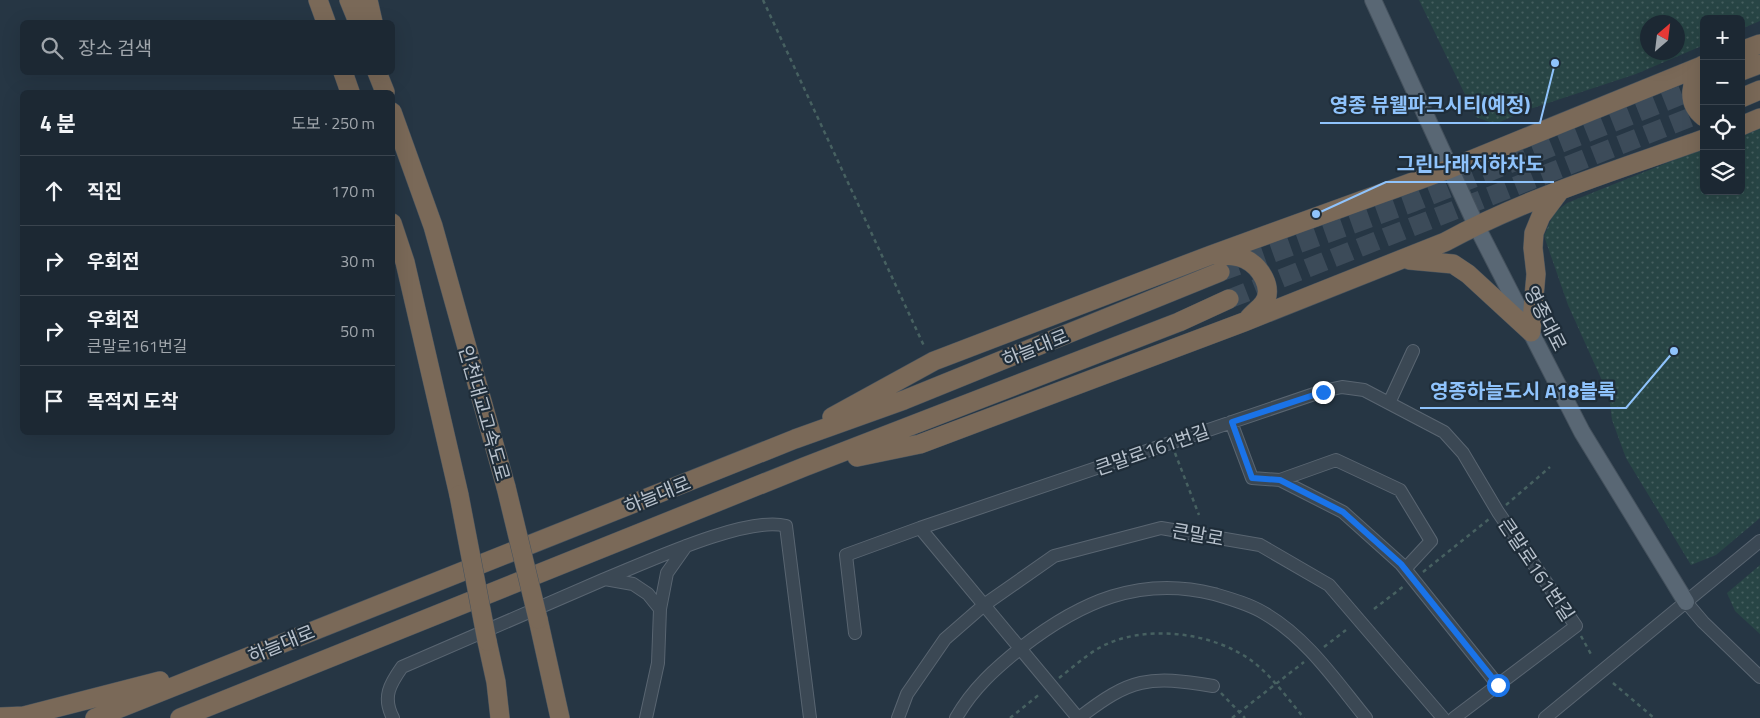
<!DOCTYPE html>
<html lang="ko">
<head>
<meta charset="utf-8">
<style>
  body { margin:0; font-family:"Titillium Web","Noto Sans KR",sans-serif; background:#29343f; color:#f1f3f6 }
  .controls { position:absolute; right:15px; top:15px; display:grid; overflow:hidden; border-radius:8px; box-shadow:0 5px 20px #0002 }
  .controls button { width:45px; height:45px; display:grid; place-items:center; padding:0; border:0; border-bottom:1px solid #3a444e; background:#1c2833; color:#f1f3f6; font:25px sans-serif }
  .compass { position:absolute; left:1640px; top:15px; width:45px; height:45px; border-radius:50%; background:#1c2833; box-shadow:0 5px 20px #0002; rotate:28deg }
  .stop { position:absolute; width:15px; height:15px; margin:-11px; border:4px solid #1a73e8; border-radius:50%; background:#fff }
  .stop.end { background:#1a73e8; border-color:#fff; box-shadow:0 1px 5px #0008 }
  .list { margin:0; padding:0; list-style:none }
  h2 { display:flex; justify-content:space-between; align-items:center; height:65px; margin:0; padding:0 20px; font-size:21px }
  h2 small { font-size:16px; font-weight:400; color:#a0a6ac }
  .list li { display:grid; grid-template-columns:32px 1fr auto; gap:15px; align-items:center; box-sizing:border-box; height:70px; padding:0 20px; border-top:1px solid #3a444e }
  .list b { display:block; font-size:19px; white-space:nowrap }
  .list p { margin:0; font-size:16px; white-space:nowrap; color:#a0a6ac }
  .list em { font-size:16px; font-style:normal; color:#a0a6ac }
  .icon { flex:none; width:28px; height:28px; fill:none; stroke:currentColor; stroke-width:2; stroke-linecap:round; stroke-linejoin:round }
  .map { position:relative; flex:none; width:1760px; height:718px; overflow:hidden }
  .search { position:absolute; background:#1c2833; box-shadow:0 5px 20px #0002; left:20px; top:20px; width:375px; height:55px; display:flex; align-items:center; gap:12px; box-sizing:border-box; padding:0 18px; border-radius:8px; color:#a0a6ac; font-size:19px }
  .panel { position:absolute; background:#1c2833; box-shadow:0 5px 20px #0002; left:20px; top:90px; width:375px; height:345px; border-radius:8px }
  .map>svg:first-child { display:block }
  .green { fill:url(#green-dots); fill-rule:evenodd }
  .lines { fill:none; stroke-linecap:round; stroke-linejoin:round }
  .highway-tunnel { stroke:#3c4b59; stroke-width:19; stroke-dasharray:19 9; stroke-linecap:butt }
  .minor-casing { stroke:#596571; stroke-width:14 }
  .major-casing { stroke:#44515d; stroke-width:18 }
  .highway-casing { stroke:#45525e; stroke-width:20 }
  .path { stroke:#476161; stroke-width:2.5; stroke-dasharray:4 4; stroke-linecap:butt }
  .minor { stroke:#3b4854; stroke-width:12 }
  .major { stroke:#596774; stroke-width:16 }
  .highway { stroke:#7a6958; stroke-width:19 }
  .highway-bridge-casing { stroke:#45525e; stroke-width:20; stroke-linecap:butt }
  .highway-bridge { stroke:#7a6958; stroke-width:19 }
  .route { stroke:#1a73e8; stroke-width:6 }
  .labels { text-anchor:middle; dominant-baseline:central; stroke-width:4.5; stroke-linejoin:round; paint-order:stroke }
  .street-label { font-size:19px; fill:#b8c2cd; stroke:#1f2d39 }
  .leader { fill:none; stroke:#8fc3fc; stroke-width:2 }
  .callout-dot { fill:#8fc3fc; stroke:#1f2d39; stroke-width:2 }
  .callout-label { font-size:20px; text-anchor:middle; font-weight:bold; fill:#8fc3fc; stroke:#1f2d39; stroke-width:4.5; stroke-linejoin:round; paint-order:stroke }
</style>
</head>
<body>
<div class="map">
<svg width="1760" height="718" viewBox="0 0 1760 718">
  <defs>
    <pattern id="green-dots" width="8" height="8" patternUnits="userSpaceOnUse" patternTransform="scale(1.25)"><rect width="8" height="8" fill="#284545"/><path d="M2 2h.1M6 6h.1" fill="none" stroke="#455e5f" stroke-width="1.8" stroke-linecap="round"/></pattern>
  </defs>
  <rect width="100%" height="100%" fill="#263644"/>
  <!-- green -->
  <path class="green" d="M1419 0H1760V21L1741 29V19H1704V45L1636 74 1530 109 1495 124 1476 117ZM1648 22H1678V52H1648Z
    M1760 126V518L1716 555 1691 565 1626 458 1612 420 1609 396 1568 305 1544 236 1554 213 1567 203 1704 148V191H1741V133Z
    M1760 565V634L1735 611 1727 593Z"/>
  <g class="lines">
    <!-- highway-tunnel -->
    <path class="highway-tunnel" d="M1220 272 1414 202 1704 86
      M1229 299 1704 112"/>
    <defs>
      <path id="minor" d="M1389 403 1413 351
        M1231 422 1252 478 1280 480 1343 512 1401 564 1498 685
        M1280 480 1336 460 1400 490 1431 541 1405 569
        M920 528 1078 718
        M605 579C645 563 747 515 786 526L810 718
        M1686 602 1703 622 1760 677
        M660 609 667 573 686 546
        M855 633 846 555 920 528 1323 391 1342 387 1364 390 1444 432 1463 453 1498 512 1576 626 1454 718
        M393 718C382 697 390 684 402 667L605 579 633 584 648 594 660 609 658 663 646 718
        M898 718 907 694 945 639 984 605 1054 556 1161 528 1260 545 1329 585 1443 718
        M956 718C973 688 996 668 1022 647 1080 602 1140 575 1214 594 1231 599 1249 604 1264 613 1307 638 1335 680 1366 718
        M1079 718C1130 678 1149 675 1213 686
        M1545 718 1760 541"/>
      <path id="major" d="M1373 0 1476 225 1582 432 1686 602"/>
      <path id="highway" d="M318 0 326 22
        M349 0 358 22
        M368 0 373 22
        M1741 51 1760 44
        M1703 65C1691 82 1685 102 1704 117
        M1741 71 1760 64
        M343 72 350 92
        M377 72 385 92
        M1741 98 1760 90
        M392 112 433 226 506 487
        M1741 126 1760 118
        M392 223 405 262 459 495
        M1218 255C1227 255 1236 255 1245 259 1260 266 1275 289 1263 304 1259 309 1253 313 1249 318
        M1409 260 1453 264 1468 274 1531 332
        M1531 332 1536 274 1533 248 1534 233 1541 216 1559 192
        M832 417 934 361 1211 255 1449 169 1704 65
        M857 457 920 444 1244 322 1445 242C1526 198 1617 170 1704 139
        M538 619 560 718
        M487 641 496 682 500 718
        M0 717 24 716 160 681
        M95 718 795 439 904 400 1220 272
        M180 718 804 467 1179 322 1229 299"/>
    </defs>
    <!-- minor casing -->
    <use href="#minor" class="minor-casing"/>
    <!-- major casing -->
    <use href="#major" class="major-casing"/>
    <!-- highway casing -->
    <use href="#highway" class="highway-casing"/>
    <!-- path -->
    <path class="path" d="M763 0 924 346
      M1175 453 1199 515
      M1506 505 1550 467
      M1423 572 1489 519
      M1374 609 1404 586
      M1581 636 1592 656
      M1324 647 1346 630
      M1059 678C1072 668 1085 656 1099 648 1143 623 1213 632 1252 661 1272 676 1288 699 1304 718
      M1613 683 1654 718
      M1221 693 1245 718
      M1010 718 1041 693
      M1232 718 1304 662"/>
    <!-- minor -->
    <use href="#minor" class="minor"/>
    <!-- major -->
    <use href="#major" class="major"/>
    <!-- highway -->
    <use href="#highway" class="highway"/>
    <defs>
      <path id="highway-bridge" d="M506 487 538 619
        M459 495 487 641"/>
    </defs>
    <!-- highway-bridge casing -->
    <use href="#highway-bridge" class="highway-bridge-casing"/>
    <!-- highway-bridge -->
    <use href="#highway-bridge" class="highway-bridge"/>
  </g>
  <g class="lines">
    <!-- route -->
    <path class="route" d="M1323 392 1232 422 1252 478 1280 480 1343 512 1401 564 1498 685"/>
  </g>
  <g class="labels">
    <!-- street labels -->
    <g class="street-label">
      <text transform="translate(1546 318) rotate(63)">영종대로</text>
      <text transform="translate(1035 347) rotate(-22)">하늘대로</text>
      <text transform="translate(485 413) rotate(74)">인천대교고속도로</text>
      <text transform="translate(1152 449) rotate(-19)">큰말로161번길</text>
      <text transform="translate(657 494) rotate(-22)">하늘대로</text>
      <text transform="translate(1198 534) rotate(10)">큰말로</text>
      <text transform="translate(1537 569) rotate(56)">큰말로161번길</text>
      <text transform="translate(281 643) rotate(-22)">하늘대로</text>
    </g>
  </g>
  <!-- callouts -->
  <path class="leader" d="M1555 63L1540 123H1320M1316 214L1386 182H1554M1674 351L1626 408H1420"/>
  <g class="callout-dot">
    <circle cx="1555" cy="63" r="5"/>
    <circle cx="1316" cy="214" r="5"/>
    <circle cx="1674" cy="351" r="5"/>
  </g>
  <g class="callout-label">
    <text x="1430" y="112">영종 뷰웰파크시티(예정)</text>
    <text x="1470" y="171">그린나래지하차도</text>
    <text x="1523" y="398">영종하늘도시 A18블록</text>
  </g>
</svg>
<div class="controls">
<button>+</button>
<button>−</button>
<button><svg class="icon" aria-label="locate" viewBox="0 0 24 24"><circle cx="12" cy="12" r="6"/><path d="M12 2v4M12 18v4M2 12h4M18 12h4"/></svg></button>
<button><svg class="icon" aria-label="layers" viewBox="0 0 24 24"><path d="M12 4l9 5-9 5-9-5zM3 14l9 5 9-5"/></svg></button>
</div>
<svg class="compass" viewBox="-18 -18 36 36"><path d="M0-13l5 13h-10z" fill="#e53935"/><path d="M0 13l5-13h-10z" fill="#a0a6ac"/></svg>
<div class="stop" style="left:1498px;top:685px"></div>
<div class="stop end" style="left:1323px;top:392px"></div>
<div class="search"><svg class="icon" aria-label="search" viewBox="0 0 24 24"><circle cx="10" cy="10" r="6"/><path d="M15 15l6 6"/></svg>장소 검색</div>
<section class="panel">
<h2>4 분<small>도보 · 250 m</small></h2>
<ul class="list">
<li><svg class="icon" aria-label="ahead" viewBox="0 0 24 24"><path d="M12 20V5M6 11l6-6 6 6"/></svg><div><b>직진</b></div><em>170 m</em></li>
<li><svg class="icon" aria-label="right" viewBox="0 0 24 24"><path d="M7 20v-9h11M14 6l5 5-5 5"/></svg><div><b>우회전</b></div><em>30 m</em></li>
<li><svg class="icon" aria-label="right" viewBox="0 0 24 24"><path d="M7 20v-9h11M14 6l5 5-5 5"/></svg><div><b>우회전</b><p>큰말로161번길</p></div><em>50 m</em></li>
<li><svg class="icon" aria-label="arrive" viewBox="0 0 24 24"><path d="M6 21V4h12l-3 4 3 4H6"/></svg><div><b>목적지 도착</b></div></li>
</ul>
</section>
</div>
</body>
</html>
